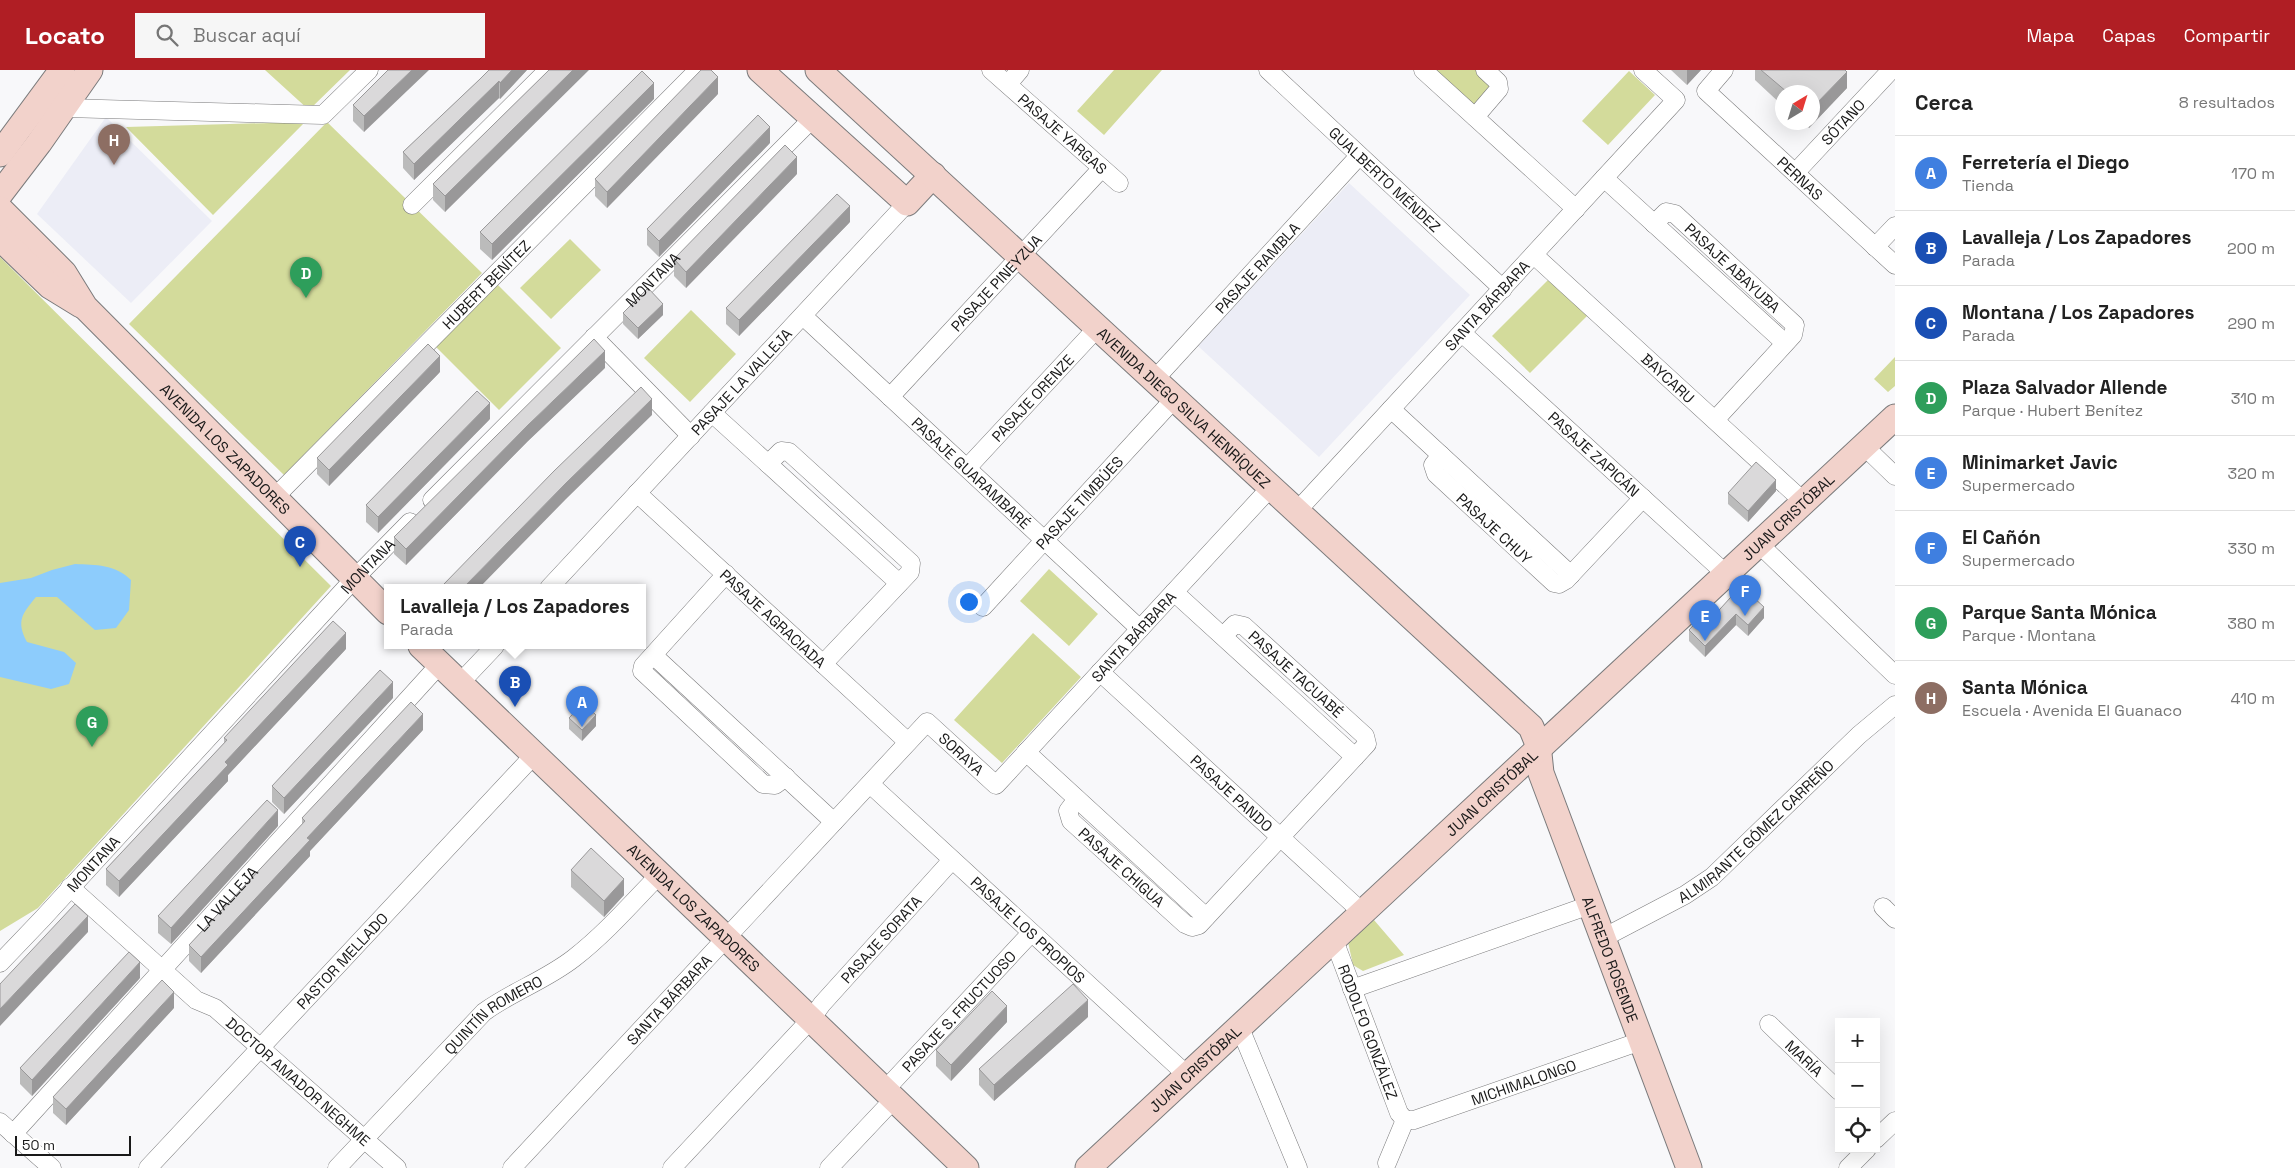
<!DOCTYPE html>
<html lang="es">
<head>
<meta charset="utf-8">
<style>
  body { margin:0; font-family:"Space Grotesk",sans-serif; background:#f6f6f6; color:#222 }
  .controls { position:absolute; right:15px; bottom:15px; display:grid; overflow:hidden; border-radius:0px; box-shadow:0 5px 20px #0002 }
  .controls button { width:45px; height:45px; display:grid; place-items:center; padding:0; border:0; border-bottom:1px solid #e0e0e0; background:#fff; color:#222; font:25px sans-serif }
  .compass { position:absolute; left:1775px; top:15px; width:45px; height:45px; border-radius:50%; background:#fff; box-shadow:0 5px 20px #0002; rotate:38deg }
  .scale { position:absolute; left:15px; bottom:12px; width:116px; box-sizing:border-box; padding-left:5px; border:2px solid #191919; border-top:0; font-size:14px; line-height:18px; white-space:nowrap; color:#191919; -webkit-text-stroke:4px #fff; paint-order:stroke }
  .you { position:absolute; left:968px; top:531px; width:18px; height:18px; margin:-12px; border:4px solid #fff; border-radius:50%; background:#1a73e8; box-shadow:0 0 0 8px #1a73e833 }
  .badge { display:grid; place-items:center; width:32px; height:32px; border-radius:50%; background:#b01e24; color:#fff; font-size:16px; font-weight:700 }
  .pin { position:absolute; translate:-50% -41px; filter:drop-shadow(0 1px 2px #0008) }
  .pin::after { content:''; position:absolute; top:26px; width:18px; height:15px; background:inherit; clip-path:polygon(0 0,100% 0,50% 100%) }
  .popup { position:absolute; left:384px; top:514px; width:262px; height:65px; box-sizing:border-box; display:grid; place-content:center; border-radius:0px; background:#fff; filter:drop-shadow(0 1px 4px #0005); font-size:16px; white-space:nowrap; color:#767676 }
  .popup b { font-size:19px; color:#222 }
  .popup::after { content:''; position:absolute; left:50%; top:100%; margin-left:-10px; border:10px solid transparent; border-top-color:#fff }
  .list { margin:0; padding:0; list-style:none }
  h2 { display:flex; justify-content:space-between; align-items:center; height:65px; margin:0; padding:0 20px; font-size:21px }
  h2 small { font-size:16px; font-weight:400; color:#767676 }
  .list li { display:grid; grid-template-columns:32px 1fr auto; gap:15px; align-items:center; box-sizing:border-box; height:75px; padding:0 20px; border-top:1px solid #e0e0e0 }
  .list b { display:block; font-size:19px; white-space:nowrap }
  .list p { margin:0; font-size:16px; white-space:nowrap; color:#767676 }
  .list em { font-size:16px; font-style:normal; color:#767676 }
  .icon { flex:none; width:28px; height:28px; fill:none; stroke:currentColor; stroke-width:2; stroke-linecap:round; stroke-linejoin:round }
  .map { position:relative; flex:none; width:1895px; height:1098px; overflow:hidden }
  header { display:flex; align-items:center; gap:30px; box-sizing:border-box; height:70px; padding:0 25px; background:#b01e24; color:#fff }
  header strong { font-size:24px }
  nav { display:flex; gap:28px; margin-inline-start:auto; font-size:18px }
  .search { width:350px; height:45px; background:#f6f6f6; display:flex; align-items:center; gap:12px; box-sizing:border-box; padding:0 18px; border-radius:0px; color:#767676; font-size:19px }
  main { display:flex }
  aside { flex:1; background:#fff }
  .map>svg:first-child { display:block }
  .built { fill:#ecedf6 }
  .green { fill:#d3db9b }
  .water { fill:#8dccfc }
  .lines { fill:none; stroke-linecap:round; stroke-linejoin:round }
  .street-casing { stroke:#7b7b7c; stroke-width:19 }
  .secondary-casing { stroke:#7b7b7c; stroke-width:27 }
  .street { stroke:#fff; stroke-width:18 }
  .secondary { stroke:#f2d2cb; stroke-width:25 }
  .wall { fill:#bbb }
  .shaded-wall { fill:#999899 }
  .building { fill:#dad9da; stroke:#999899 }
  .labels { text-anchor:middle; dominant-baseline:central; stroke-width:4; stroke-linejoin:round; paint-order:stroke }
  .street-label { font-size:15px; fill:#191919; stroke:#fff }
</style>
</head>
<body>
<header>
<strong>Locato</strong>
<div class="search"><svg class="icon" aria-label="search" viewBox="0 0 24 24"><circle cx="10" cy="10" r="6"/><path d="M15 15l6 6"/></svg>Buscar aquí</div>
<nav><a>Mapa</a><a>Capas</a><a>Compartir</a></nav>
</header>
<main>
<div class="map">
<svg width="1895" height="1098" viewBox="0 0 1895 1098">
  <rect width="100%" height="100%" fill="#f8f8fa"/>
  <!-- built -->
  <path class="built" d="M106 47 212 151 131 233 37 144Z
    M1349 113 1470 225 1319 387 1198 276Z"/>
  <!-- green -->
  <path class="green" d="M265 0H350L309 40Z
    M1114 0H1162L1104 65 1077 41Z
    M1430 0H1478L1494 15 1474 38Z
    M1629 1 1655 25 1608 75 1582 51Z
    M305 52 213 145 126 57Z
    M327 52 482 203 284 405 129 254Z
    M570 169 601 200 551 249 520 218Z
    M0 187 331 516 38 838 0 861Z
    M1551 207 1589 244 1530 303 1492 266Z
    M498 215 561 278 499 340 436 277Z
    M691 240 736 284 690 332 644 288Z
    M1895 287V316L1888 322 1874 309Z
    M1049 499 1098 544 1069 576 1020 531Z
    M1033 563 1081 607 1002 693 954 650Z
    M1374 850 1404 885 1363 901 1353 895 1348 872Z"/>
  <!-- water -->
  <path class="water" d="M75 494C96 495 115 494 131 510L129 540 116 558 95 560 57 527H36C22 544 16 551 27 572L64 582 76 593 69 614 51 619 0 607V513L31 508 52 500Z"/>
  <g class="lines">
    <defs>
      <g id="street">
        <path id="s1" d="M991 0 1119 113"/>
        <path id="s2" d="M1268 0 1503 219"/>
        <path d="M1423 0 1576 139"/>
        <path id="s3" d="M1724 0 1706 21 1895 195"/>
        <path d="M1008 14 1020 0"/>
        <path d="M65 38 323 45 369 0"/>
        <path d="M1475 47 1499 19 1498 12 1485 0"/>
        <path id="s4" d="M1795 103 1891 0"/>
        <path d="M1604 108 1785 273"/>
        <path d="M412 135 548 0"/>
        <path id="s5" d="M1654 154 1666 142 1675 144 1795 255 1793 265 1715 350"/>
        <path d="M1875 177 1895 156"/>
        <path id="s6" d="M1534 185 1804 432"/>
        <path id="s7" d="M803 246 1140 559"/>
        <path id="s8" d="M1462 263 1726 504"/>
        <path d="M594 267 691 366"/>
        <path id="s9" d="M1155 309 1359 86"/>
        <path id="s10" d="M890 327 1102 98"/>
        <path d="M1391 339 1571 505"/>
        <path d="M712 343 899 513"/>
        <path d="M1864 376 1895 406"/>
        <path id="s11" d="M1441 385 1433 395 1436 404 1554 513 1559 514 1566 510 1643 428"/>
        <path d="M768 394 781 381 789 382 911 493 910 502 823 594"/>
        <path id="s12" d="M967 398 1098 257"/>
        <path id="s13" d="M637 423 908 672"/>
        <path id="s14" d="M274 428 698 0"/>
        <path id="s15" d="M432 430 813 48"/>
        <path id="s16" d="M1297 441 1676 30 1643 0"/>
        <path d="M1759 474 1895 605"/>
        <path d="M726 504 643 596 642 601 763 714 775 715 786 707"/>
        <path id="s17" d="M549 518 907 133"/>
        <path d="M1174 522 1355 687"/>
        <path id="s18" d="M983 537 1175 328"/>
        <path d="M653 585 834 752"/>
        <path id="s19" d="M1100 602 1363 843"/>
        <path d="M460 613 495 576"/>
        <path d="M1026 682 1206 847"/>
        <path id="s20" d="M870 714 1188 1006"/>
        <path id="s21" d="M1077 729 1068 741 1071 751 1185 854 1192 857 1199 855 1367 674 1365 666 1244 556 1235 554 1223 566"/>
        <path id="s22" d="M70 817 196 930 215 938 397 1098"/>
        <path d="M1883 837 1895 849"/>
        <path id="s23" d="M1603 868 1685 825 1712 807 1859 665 1895 635"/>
        <path id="s24" d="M1334 870 1399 1043 1405 1050"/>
        <path id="s25" d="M0 893 43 848 354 509 410 452"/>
        <path d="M1352 919 1590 835"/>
        <path id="s26" d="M1769 954 1839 1021"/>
        <path d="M1240 958 1298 1098"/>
        <path id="s27" d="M885 1020 1031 863"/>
        <path id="s28" d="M1405 1050H1414L1641 971"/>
        <path d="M0 1052 52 1098"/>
        <path id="s29" d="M13 1064 440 594"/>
        <path d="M1876 1069 1895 1051"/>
        <path d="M1387 1093 1405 1050"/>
        <path id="s30" d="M148 1098 535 684"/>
        <path id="s31" d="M337 1098 484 942C513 921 546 910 574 888 605 864 632 833 660 804"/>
        <path id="s32" d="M512 1098 927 652 996 715 1271 417"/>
        <path id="s33" d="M672 1098 811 949 822 934 952 790"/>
        <path d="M829 1098 894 1029"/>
        <path d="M1848 1098 1867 1079"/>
      </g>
      <g id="secondary">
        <path d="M760 0 907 133 933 105"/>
        <path id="s34" d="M818 0 1531 657 1538 674 1541 703 1689 1098"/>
        <path d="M0 84 62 0"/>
        <path d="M0 124 39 73 90 0"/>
        <path id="s35" d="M0 139 64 203 85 237 388 542"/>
        <path d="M0 168 50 216 81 235"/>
        <path id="s36" d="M421 576 966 1098"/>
        <path id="s37" d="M1088 1098 1895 347"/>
      </g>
    </defs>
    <!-- street casing -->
    <use href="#street" class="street-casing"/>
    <!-- secondary casing -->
    <use href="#secondary" class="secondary-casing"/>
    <!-- street -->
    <use href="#street" class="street"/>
    <!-- secondary -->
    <use href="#secondary" class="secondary"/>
  </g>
  <!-- wall -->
  <path class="wall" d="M388 0 364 62 353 51V35Z
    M527 0 500 29 499 28 414 110 403 98V82L480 9Z
    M549 0 445 142 433 130V114Z
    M1671 0H1701L1687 15Z
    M1755 0H1845L1847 18 1809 58 1802 52H1812V22H1782V35L1755 10Z
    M718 24 607 138 595 126V109Z
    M654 29 492 190 480 179V162Z
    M770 73 659 187 647 175V159Z
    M797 104 686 218 674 206V189Z
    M850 152 739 266 726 254V238Z
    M623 243 663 245 638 269 623 254Z
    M605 298 528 371 406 495 394 484V467Z
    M440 302 329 416 317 404V388Z
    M490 349 378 463 366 452V435Z
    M1776 421 1748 452 1728 434V423Z
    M1741 516 1764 548 1748 566 1736 555 1705 587 1689 571V560L1710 550Z
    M346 579 228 705V711L119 827 106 815V799L224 673V668Z
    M393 628 284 744 272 732V716Z
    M569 648 596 656 582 671 569 659Z
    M423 660 310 781V786L201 903 189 891V875L302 754V748Z
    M278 756 171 874 158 863V846Z
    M571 800 624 825 604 847 571 817Z
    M140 908 32 1026 20 1014V998Z
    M174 938 66 1055 53 1043V1027Z
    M1088 947 994 1031 979 1015V999Z
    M1007 952 951 1011 936 996V980Z"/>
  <!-- shaded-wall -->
  <path class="shaded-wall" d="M412 0H429L364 62V46Z
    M512 0H527L500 29V13Z
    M573 0H589L445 142V126Z
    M1687 0H1701L1687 15Z
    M1847 2V18L1809 58V52H1812V38Z
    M718 7V24L607 138V122Z
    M499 11V28L414 110V94Z
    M654 13V29L492 190V174Z
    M770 57V73L659 187V171Z
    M797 87V104L686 218V202Z
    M850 136V152L739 266V250Z
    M663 234V245L638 269V258Z
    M605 281V298L528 371 406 495V479L528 355Z
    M440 286V302L329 416V400Z
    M652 329V345L566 429 479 518H463L566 413Z
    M490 333V349L378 463V447Z
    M1776 410V421L1748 452V441Z
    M1764 537V548L1748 566V555Z
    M1736 544V555L1705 587V576Z
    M346 563V579L228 705V711L119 827V811L225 692Z
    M393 612V628L284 744V728Z
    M423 644V660L310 781V786L201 903V887L307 768Z
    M596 645V656L582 671V660Z
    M278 740V756L171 874V858Z
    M624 809V825L604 847V831Z
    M88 846V862L0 956V939Z
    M140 892V908L32 1026V1010Z
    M174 922V938L66 1055V1039Z
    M1088 930V947L994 1031V1015Z
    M1007 936V952L951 1011V995Z"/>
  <!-- building -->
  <path class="building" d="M388 0H412L364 46 353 35Z
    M489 0H512L500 13 499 11 414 94 403 82 480 9Z
    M549 0H573L445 126 433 114Z
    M701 0H711L718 7 607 122 595 109Z
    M1761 0H1845L1847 2 1812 38V22H1787Z
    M642 1 654 13 492 174 480 162Z
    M758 45 770 57 659 171 647 159Z
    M785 75 797 87 686 202 674 189Z
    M837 124 850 136 739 250 726 238Z
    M648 218 663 234 638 258 623 243Z
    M594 269 605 281 528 355 406 479 394 467Z
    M428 274 440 286 329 400 317 388Z
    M641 317 652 329 566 413 463 518H446L443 515 554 401Z
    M477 321 490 333 378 447 366 435Z
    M1756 392 1776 410 1748 441 1728 423Z
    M1741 516 1764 537 1748 555 1736 544 1705 576 1689 560 1704 544 1710 550Z
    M333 551 346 563 225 692 228 695 119 811 106 799 227 670 224 668Z
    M380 600 393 612 284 728 272 716Z
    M411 632 423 644 307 768 310 770 201 887 189 875 305 751 302 748Z
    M583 633 596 645 582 660 569 648Z
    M267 730 278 740 171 858 158 846Z
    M591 778 624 809 604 831 571 800Z
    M75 834 88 846 0 939V914Z
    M129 882 140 892 32 1010 20 998Z
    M162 910 174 922 66 1039 53 1027Z
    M1073 914 1088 930 994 1015 979 999Z
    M992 921 1007 936 951 995 936 980Z"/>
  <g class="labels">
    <!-- street labels -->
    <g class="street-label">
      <text stroke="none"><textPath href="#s4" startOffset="70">SÓTANO</textPath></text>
      <text stroke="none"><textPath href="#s1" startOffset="96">PASAJE YARGAS</textPath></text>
      <text stroke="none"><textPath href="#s3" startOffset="156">PERNAS</textPath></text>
      <text stroke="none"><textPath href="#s2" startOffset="160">GUALBERTO MÉNDEZ</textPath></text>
      <text stroke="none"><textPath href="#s5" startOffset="105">PASAJE ABAYUBA</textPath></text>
      <text stroke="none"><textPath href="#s9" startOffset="151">PASAJE RAMBLA</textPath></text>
      <text stroke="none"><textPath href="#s15" startOffset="312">MONTANA</textPath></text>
      <text stroke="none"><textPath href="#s10" startOffset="156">PASAJE PINEYZUA</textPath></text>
      <text stroke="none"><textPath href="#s14" startOffset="301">HUBERT BENÍTEZ</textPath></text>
      <text stroke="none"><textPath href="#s16" startOffset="280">SANTA BÁRBARA</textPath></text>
      <text stroke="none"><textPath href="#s6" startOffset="182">BAYCARU</textPath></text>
      <text stroke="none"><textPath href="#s17" startOffset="282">PASAJE LA VALLEJA</textPath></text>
      <text stroke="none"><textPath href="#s12" startOffset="96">PASAJE ORENZE</textPath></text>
      <text stroke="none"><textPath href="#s34" startOffset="498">AVENIDA DIEGO SILVA HENRÍQUEZ</textPath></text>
      <text stroke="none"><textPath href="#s35" startOffset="330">AVENIDA LOS ZAPADORES</textPath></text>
      <text stroke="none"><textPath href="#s8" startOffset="179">PASAJE ZAPICÁN</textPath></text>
      <text stroke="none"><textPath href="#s7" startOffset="230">PASAJE GUARAMBARÉ</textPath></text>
      <text stroke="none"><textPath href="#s18" startOffset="142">PASAJE TIMBÚES</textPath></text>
      <text stroke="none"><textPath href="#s37" startOffset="956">JUAN CRISTÓBAL</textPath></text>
      <text stroke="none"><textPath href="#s11" startOffset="102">PASAJE CHUY</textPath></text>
      <text stroke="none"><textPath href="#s25" startOffset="541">MONTANA</textPath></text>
      <text stroke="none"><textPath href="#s13" startOffset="185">PASAJE AGRACIADA</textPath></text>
      <text stroke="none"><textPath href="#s32" startOffset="905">SANTA BÁRBARA</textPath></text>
      <text transform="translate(1296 604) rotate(42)">PASAJE TACUABÉ</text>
      <text stroke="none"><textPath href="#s32" startOffset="656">SORAYA</textPath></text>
      <text stroke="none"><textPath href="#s19" startOffset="179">PASAJE PANDO</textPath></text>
      <text stroke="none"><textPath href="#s37" startOffset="551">JUAN CRISTÓBAL</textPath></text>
      <text stroke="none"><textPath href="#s23" startOffset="188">ALMIRANTE GÓMEZ CARREÑO</textPath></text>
      <text stroke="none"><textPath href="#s25" startOffset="136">MONTANA</textPath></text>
      <text stroke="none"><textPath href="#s21" startOffset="94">PASAJE CHIGUA</textPath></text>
      <text stroke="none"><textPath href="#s29" startOffset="318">LA VALLEJA</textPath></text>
      <text stroke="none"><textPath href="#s36" startOffset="378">AVENIDA LOS ZAPADORES</textPath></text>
      <text stroke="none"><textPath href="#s20" startOffset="215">PASAJE LOS PROPIOS</textPath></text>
      <text stroke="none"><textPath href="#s33" startOffset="310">PASAJE SORATA</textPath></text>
      <text stroke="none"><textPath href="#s34" startOffset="1216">ALFREDO ROSENDE</textPath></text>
      <text stroke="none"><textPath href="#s30" startOffset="284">PASTOR MELLADO</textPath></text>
      <text stroke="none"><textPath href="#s32" startOffset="230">SANTA BÁRBARA</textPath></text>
      <text stroke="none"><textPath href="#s27" startOffset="108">PASAJE S. FRUCTUOSO</textPath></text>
      <text stroke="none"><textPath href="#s31" startOffset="220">QUINTÍN ROMERO</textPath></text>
      <text stroke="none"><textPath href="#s24" startOffset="98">RODOLFO GONZÁLEZ</textPath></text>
      <text stroke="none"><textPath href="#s26" startOffset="49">MARÍA</textPath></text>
      <text stroke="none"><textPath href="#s37" startOffset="146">JUAN CRISTÓBAL</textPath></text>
      <text stroke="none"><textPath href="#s22" startOffset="301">DOCTOR AMADOR NEGHME</textPath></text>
      <text stroke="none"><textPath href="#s28" startOffset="125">MICHIMALONGO</textPath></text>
    </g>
  </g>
</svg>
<div class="controls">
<button>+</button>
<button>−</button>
<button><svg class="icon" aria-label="locate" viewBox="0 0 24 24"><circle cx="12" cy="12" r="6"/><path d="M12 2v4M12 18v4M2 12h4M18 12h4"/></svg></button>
</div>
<svg class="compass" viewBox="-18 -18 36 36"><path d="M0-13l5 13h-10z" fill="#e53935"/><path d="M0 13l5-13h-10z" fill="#767676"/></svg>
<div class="scale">50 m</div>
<div class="you"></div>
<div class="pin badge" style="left:582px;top:657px;background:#3f7fe0">A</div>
<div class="pin badge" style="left:515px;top:637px;background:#1a4fb4">B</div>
<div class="popup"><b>Lavalleja / Los Zapadores</b>Parada</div>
<div class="pin badge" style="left:300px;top:497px;background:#1a4fb4">C</div>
<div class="pin badge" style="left:306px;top:228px;background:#2e9e5b">D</div>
<div class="pin badge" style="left:1705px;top:571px;background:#3f7fe0">E</div>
<div class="pin badge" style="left:1745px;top:546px;background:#3f7fe0">F</div>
<div class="pin badge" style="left:92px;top:677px;background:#2e9e5b">G</div>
<div class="pin badge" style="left:114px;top:95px;background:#8d6e63">H</div>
</div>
<aside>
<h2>Cerca<small>8 resultados</small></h2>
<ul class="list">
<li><span class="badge" style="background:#3f7fe0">A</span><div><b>Ferretería el Diego</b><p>Tienda</p></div><em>170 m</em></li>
<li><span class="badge" style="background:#1a4fb4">B</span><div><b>Lavalleja / Los Zapadores</b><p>Parada</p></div><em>200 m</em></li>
<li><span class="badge" style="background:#1a4fb4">C</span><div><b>Montana / Los Zapadores</b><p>Parada</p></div><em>290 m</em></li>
<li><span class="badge" style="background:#2e9e5b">D</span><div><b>Plaza Salvador Allende</b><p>Parque · Hubert Benítez</p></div><em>310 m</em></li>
<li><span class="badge" style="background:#3f7fe0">E</span><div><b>Minimarket Javic</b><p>Supermercado</p></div><em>320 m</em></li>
<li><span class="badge" style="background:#3f7fe0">F</span><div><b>El Cañón</b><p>Supermercado</p></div><em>330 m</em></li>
<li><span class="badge" style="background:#2e9e5b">G</span><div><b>Parque Santa Mónica</b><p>Parque · Montana</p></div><em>380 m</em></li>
<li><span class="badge" style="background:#8d6e63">H</span><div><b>Santa Mónica</b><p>Escuela · Avenida El Guanaco</p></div><em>410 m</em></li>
</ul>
</aside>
</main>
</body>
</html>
